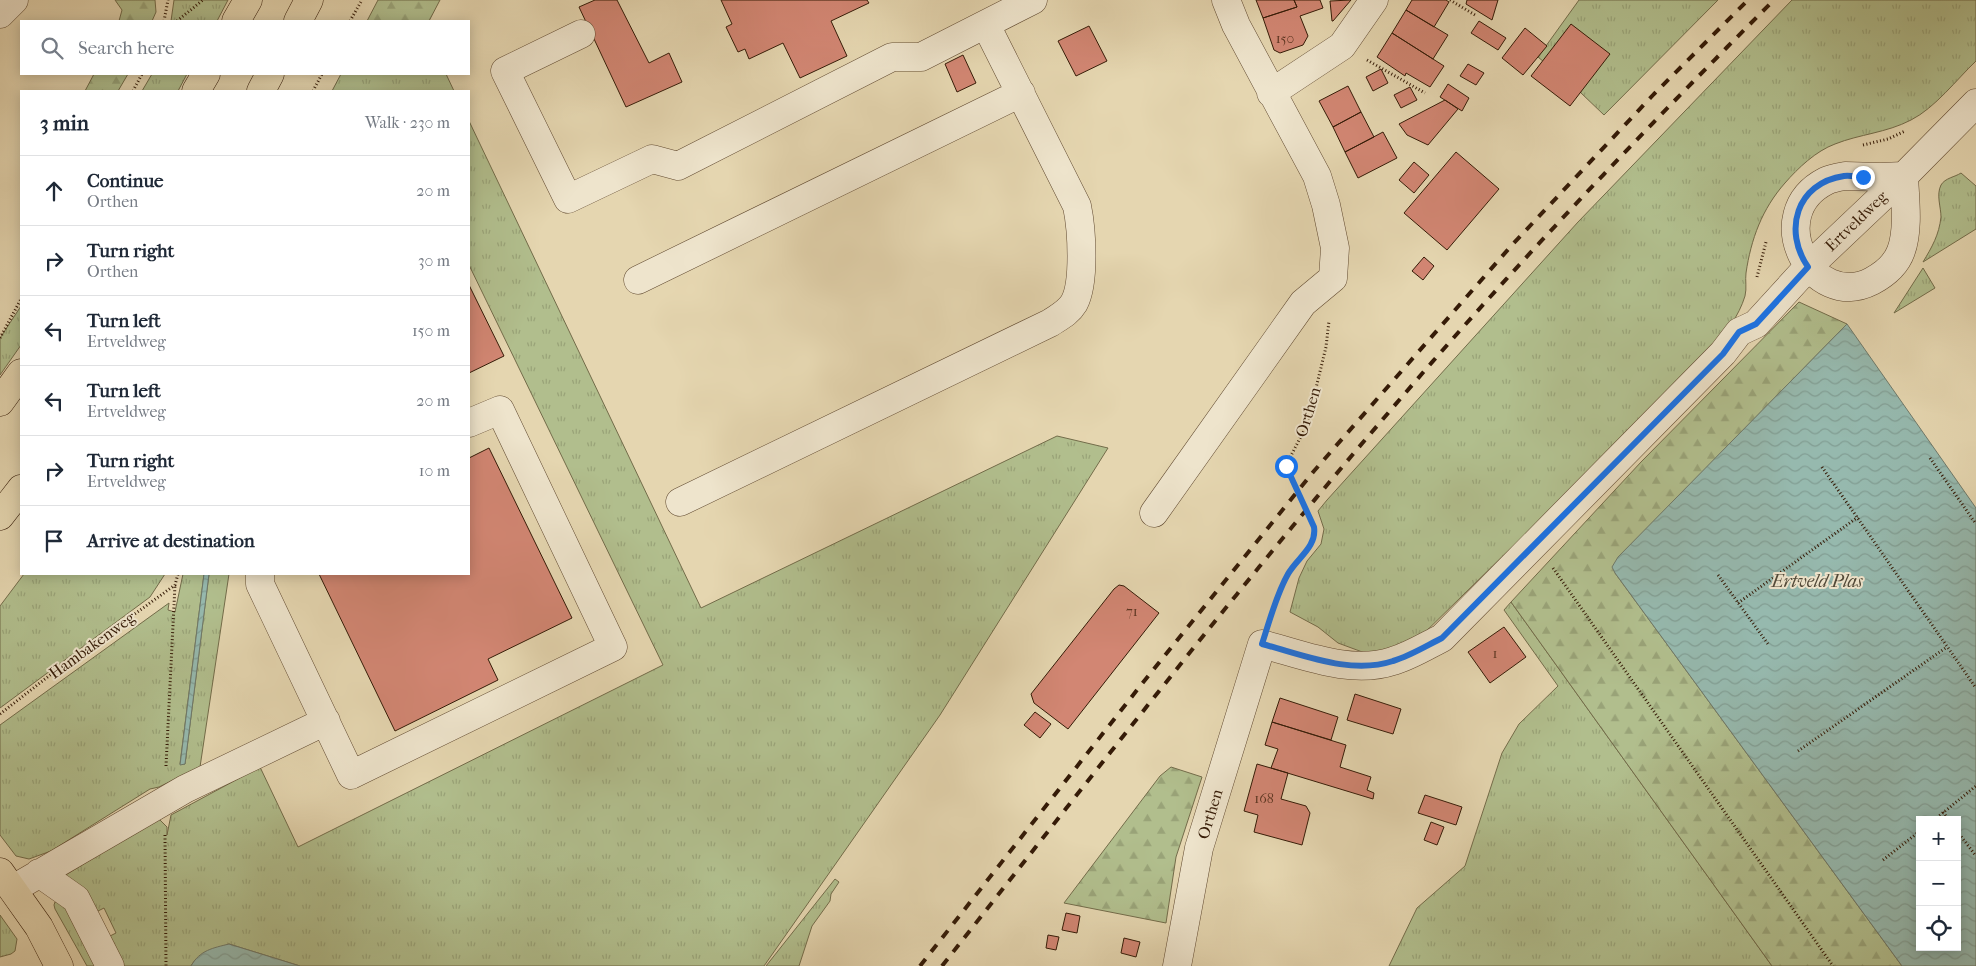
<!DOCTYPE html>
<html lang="en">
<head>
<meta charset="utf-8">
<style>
  body { margin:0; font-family:"IM FELL French Canon",serif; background:#f2f2f3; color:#1f2937 }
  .controls { position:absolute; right:15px; bottom:15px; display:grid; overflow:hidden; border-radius:0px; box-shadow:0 2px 12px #0003 }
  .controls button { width:45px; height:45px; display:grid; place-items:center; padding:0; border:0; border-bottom:1px solid #e0e1e3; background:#fff; color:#1f2937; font:25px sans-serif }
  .stop { position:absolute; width:15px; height:15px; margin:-11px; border:4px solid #1a73e8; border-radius:50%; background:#fff }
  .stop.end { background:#1a73e8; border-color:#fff; box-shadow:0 1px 5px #0008 }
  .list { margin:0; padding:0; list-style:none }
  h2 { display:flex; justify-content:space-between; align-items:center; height:65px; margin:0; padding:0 20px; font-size:21px }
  h2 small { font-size:16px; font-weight:400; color:#747a83 }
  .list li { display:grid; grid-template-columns:32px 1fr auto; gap:15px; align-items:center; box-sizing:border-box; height:70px; padding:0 20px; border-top:1px solid #e0e1e3 }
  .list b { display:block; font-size:19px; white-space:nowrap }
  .list p { margin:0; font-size:16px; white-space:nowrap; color:#747a83 }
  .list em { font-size:16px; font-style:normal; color:#747a83 }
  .icon { flex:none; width:28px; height:28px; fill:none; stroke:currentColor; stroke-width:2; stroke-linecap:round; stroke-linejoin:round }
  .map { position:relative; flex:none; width:1976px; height:966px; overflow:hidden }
  .search { position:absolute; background:#fff; box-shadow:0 2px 12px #0003; left:20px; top:20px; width:450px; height:55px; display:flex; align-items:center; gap:12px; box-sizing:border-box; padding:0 18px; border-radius:0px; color:#747a83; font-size:19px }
  .panel { position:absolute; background:#fff; box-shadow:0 2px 12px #0003; left:20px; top:90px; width:450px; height:485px; border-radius:0px }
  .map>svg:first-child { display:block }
  .grass { fill:url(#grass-tufts); stroke:#736c4a }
  .forest { fill:url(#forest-firs); stroke:#736c4a }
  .water { fill:url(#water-waves); stroke:#6f7a6b; fill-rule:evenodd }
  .building { fill:#d28673; stroke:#351b07 }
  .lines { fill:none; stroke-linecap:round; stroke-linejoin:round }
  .minor-casing { stroke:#614a31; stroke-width:29 }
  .major-casing { stroke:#351b07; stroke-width:29 }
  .path { stroke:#351b07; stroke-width:3; stroke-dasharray:1 2.5; stroke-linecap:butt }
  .minor { stroke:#eee4cc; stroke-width:28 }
  .major { stroke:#e5d6b0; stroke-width:28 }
  .rail { stroke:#351b07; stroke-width:4; stroke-dasharray:9 9; stroke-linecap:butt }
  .route { stroke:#1a73e8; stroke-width:6 }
  .labels { text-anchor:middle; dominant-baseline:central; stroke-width:4; stroke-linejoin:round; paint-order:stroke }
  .number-label { font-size:14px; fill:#5c3622 }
  .street-label { font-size:16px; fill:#351b07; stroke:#eee4cc }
  .water-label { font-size:18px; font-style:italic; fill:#524a39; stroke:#eee4cc }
</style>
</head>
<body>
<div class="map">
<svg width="1976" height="966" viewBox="0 0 1976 966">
  <defs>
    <pattern id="grass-tufts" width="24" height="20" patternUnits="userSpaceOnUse" patternTransform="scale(1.25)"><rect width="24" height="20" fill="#b1be8d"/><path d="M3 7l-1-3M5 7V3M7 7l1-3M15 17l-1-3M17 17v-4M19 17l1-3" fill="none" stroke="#99a378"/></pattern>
    <pattern id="forest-firs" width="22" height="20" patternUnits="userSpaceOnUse" patternTransform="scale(1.25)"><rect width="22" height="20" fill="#b1be8d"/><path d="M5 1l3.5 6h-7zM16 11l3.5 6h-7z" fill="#99a378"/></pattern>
    <pattern id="water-waves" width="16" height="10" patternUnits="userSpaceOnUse" patternTransform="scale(1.25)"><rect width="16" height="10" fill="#96b9ae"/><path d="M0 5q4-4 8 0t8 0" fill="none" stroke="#829e94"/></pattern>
  </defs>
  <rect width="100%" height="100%" fill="#e5d6b0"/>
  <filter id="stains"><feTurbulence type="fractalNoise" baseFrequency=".004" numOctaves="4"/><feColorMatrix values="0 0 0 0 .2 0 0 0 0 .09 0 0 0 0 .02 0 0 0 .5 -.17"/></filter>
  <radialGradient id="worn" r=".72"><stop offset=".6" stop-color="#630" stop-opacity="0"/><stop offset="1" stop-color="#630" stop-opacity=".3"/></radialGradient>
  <!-- grass -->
  <path class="grass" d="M174 0H228L217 21H171Z
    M1579 0H1718L1604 115 1580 92 1538 57Z
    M1792 0H1976V61C1957 79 1935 108 1911 120 1886 133 1860 134 1835 144 1816 151 1798 168 1785 183 1762 209 1751 239 1746 273 1745 280 1747 288 1745 296 1739 316 1725 334 1712 351L1412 645 1365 653 1338 643 1318 627 1290 612 1299 578 1307 561 1321 544 1324 529 1318 511 1327 500 1578 222Z
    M152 74H187L178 91H142Z
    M341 74H446L454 91H332Z
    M469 121 701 608 1057 436 1108 448 940 715 764 966H300L229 944 195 960 191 966H118L106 938 116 933 104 908 94 913 64 876 158 818 167 827V835L171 815 260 767 298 847 663 665 469 265Z
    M1961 173 1976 186V229L1923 262C1932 247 1939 235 1941 217 1941 207 1936 195 1941 185 1945 178 1955 177 1961 173Z
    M1923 268 1935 288 1894 313Z
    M21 306V345L0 375V338Z
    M24 574H165L150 597 0 708V606Z
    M183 574H204L180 764H185L209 574H229L200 767 159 787 150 789 51 851 29 859 16 856 0 835V725L169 603 168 610 175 612Z
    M1511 602 1772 966H1389L1417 908 1465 866 1502 753 1519 724 1558 686 1504 610Z
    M835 879 839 882 831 894 830 901 812 926 799 966H766Z
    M59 901 68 909 96 966H87L55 909 54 905 55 902Z
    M0 915 17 939 15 951 11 954 0 957Z"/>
  <!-- forest -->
  <path class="forest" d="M115 0H155L156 12 152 21H119L122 10Z
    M378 0H440L429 21H367Z
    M94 74H128L118 91H85Z
    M1799 302 1847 324 1619 557 1615 573 1902 966H1772L1511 602 1641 462Z
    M1171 767 1202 777 1176 857 1166 923 1064 903 1160 776Z"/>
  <!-- water -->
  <path class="water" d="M1847 324 1976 508V966H1902L1615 573 1612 567 1618 557ZM1920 820H1957V947H1920Z
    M204 574H209L185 764 180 765Z
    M229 944 300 966H191C200 950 213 948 229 944Z"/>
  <!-- building -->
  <path class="building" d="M595 0H617L649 63 669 53 682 82 626 107 579 7Z
    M721 0H867L869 3 831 21 847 56 800 78 783 43 749 59 745 49 738 52 726 27 732 24Z
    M1256 0H1294L1297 7 1263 18Z
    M1294 0H1320L1323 8 1300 16 1308 36 1303 45 1280 53 1274 50 1263 18 1297 7Z
    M1351 0 1333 21H1332L1330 1Z
    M1412 0H1446L1449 2 1434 27 1406 10Z
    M1467 0H1498L1492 20 1466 4Z
    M1406 10 1448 35 1433 59 1392 33Z
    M1479 21 1506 38 1498 50 1471 33Z
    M1571 24 1610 54 1570 106 1531 76Z
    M1089 26 1107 61 1076 76 1058 41Z
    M1525 28 1547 46 1523 75 1502 58Z
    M1392 33 1444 66 1430 87 1406 73 1405 76 1377 57Z
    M963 55 976 83 957 92 945 64Z
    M1468 64 1484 73 1476 85 1460 76Z
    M1381 69 1388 83 1373 91 1366 77Z
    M1448 84 1469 98 1462 111 1440 97Z
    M1348 86 1361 112 1333 127 1319 101Z
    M1410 87 1417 100 1401 108 1394 95Z
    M1445 100 1458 109 1428 145 1407 135 1399 124Z
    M1361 112 1374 137 1345 152 1333 127Z
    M1383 132 1397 158 1358 178 1345 152Z
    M1456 152 1499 189 1447 250 1404 213Z
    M1414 162 1429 175 1414 193 1399 180Z
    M1424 257 1434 266 1423 280 1412 271Z
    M469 285 504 356 469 373Z
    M489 448 572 618 488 659 498 680 395 731 319 574H469V458Z
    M1119 585 1124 586 1159 613 1068 729 1034 703 1031 694 1114 589Z
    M1504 627 1526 657 1490 683 1468 652Z
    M1355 694 1401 709 1393 734 1347 720Z
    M1280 698 1338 717 1331 740 1272 722Z
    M1035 712 1051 724 1040 738 1024 725Z
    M1272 722 1346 745 1340 767 1371 777 1367 790 1374 793 1373 799 1271 768 1278 749 1265 745Z
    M1257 764 1288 773 1281 799 1306 806 1310 813 1302 845 1254 832 1258 815 1244 811Z
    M1425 795 1462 807 1456 825 1418 813Z
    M1431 822 1444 827 1437 845 1424 840Z
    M1066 913 1080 916 1077 933 1062 930Z
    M1048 935 1059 937 1056 950 1046 948Z
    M1124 938 1140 942 1136 957 1121 953Z"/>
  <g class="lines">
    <defs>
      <path id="minor" d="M0 14 14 0
        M581 34 505 71 568 199 652 159 678 166 892 57H921L1033 0
        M1271 93 1342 46 1374 0
        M1845 176 1880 177 1904 176C1905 199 1909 229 1901 251 1896 265 1885 274 1872 281 1812 312 1761 214 1826 181 1832 178 1839 177 1845 176Z
        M638 280 1021 93
        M680 502 1050 323C1059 317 1068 313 1074 303 1085 283 1082 230 1077 206L986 25
        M1154 513 1303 303 1333 278 1335 248 1326 205 1317 176 1236 25 1226 0
        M260 574V584L351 775 613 647 500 410 469 423
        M39 873 76 899 110 966
        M13 889 185 789 326 721
        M1177 966 1199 848 1262 644C1304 655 1351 675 1393 661 1410 656 1426 646 1442 638L1723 353 1739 332 1756 324 1808 267 1904 176 1976 103"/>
      <path id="major" d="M236 21 248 0
        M298 21 309 0
        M196 91 206 74
        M261 91 270 74
        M0 402 21 373
        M0 516 21 489
        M0 872 39 927 59 966"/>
    </defs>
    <!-- minor casing -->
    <use href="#minor" class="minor-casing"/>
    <!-- major casing -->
    <use href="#major" class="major-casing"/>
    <!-- path -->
    <path class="path" d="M1450 0 1475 15
      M164 21 168 0
      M177 21 203 0
      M350 21 362 0
      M1367 60 1425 93
      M133 91 142 74
      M313 91 322 74
      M1863 145 1888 139 1905 131
      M1757 277 1766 242
      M0 338 21 299
      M1930 458 1976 524
      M1822 467 1976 688
      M1553 568 1833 966
      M1718 575 1768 644
      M1738 603 1858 517
      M1271 616C1276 602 1280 588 1287 575 1296 559 1317 547 1314 527L1285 467 1307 425 1326 347 1329 321
      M0 714 54 672 175 585 178 574
      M1798 751 1947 647
      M166 766 175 585
      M1943 812 1949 820
      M1934 820 1976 786
      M1957 831 1976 856
      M165 835 166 966
      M1883 860 1920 831"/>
    <!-- minor -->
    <use href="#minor" class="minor"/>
    <!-- major -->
    <use href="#major" class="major"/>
    <!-- rail -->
    <path class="rail" d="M920 966 1141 685 1314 471 1512 245 1654 94 1748 0
      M942 966C1089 780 1234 592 1389 412 1511 269 1641 133 1774 0"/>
  </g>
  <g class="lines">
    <!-- route -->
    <path class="route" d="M1286 466 1314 527C1317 547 1297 558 1288 574 1276 595 1270 620 1262 644 1304 655 1351 675 1393 661 1410 656 1426 646 1442 638L1723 354 1739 332 1756 324 1808 267C1783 231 1796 183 1844 176 1850 175 1857 177 1863 177"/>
  </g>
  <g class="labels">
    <!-- number labels -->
    <g class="number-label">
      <text x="1285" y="38">150</text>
      <text x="1132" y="611">71</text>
      <text x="1495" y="653">1</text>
      <text x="1264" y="798">168</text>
    </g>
    <!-- street labels -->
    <g class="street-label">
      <text transform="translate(1856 221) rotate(-44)">Ertveldweg</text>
      <text transform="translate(1308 412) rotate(-73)">Orthen</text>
      <text transform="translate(92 645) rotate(-36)">Hambakenweg</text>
      <text transform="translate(1210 814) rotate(-73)">Orthen</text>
    </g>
    <!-- water labels -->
    <g class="water-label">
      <text x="1817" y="581">Ertveld Plas</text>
    </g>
  </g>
  <rect width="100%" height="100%" filter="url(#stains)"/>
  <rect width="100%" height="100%" fill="url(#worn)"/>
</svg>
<div class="controls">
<button>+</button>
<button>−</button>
<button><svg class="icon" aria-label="locate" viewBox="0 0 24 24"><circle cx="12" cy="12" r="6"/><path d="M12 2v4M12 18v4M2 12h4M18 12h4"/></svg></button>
</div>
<div class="stop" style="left:1286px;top:466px"></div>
<div class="stop end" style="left:1863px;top:177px"></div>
<div class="search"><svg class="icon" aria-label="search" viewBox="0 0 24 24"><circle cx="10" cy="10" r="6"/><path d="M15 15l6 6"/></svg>Search here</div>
<section class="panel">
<h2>3 min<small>Walk · 230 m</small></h2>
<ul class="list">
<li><svg class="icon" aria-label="ahead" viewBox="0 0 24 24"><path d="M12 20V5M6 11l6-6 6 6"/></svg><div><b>Continue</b><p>Orthen</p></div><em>20 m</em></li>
<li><svg class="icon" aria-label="right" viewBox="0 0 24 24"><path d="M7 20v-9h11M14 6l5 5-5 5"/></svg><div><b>Turn right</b><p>Orthen</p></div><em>30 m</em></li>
<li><svg class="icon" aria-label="left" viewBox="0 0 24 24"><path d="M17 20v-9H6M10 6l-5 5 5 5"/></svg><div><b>Turn left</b><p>Ertveldweg</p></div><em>150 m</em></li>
<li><svg class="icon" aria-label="left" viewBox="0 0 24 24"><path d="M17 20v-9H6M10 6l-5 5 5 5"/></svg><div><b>Turn left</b><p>Ertveldweg</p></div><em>20 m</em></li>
<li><svg class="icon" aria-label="right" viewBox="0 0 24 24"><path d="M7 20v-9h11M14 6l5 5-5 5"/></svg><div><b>Turn right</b><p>Ertveldweg</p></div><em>10 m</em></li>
<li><svg class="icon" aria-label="arrive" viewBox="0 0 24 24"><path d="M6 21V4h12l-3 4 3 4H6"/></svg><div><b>Arrive at destination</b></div></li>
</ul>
</section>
</div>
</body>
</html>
